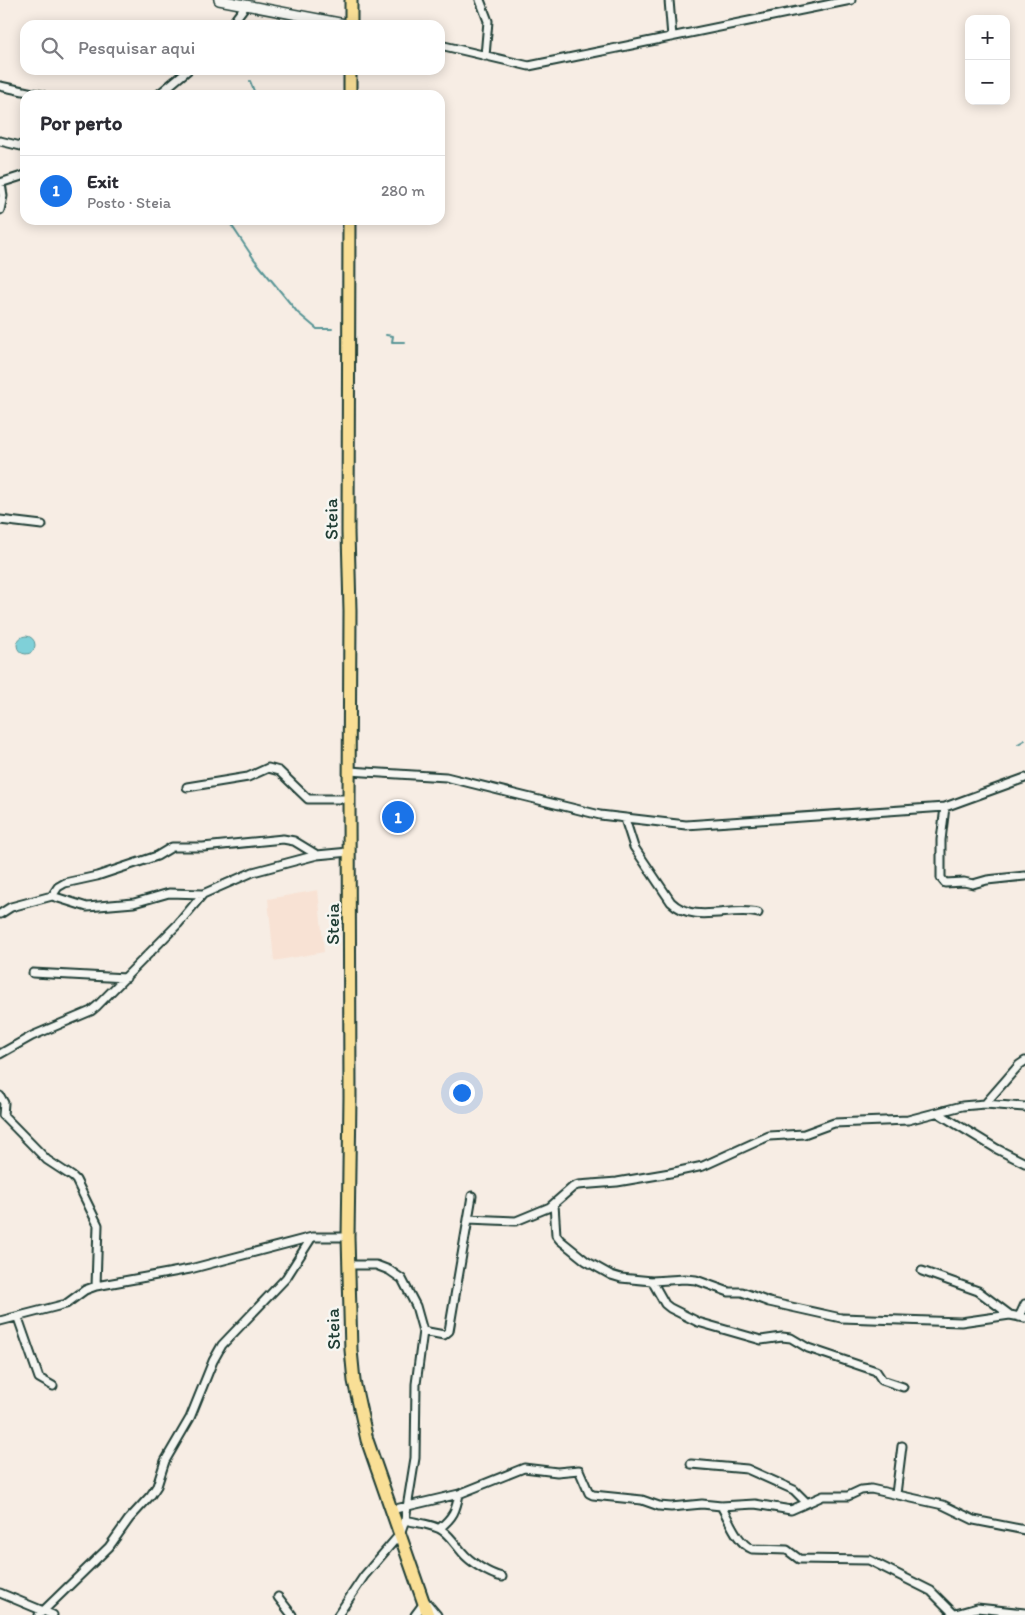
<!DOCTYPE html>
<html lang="pt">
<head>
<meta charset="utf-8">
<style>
  body { margin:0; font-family:Itim,sans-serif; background:#f7f7f7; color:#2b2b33 }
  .controls { position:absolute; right:15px; top:15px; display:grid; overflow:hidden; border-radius:10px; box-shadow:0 2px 12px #0003 }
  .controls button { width:45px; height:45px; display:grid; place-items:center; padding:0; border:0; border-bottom:1px solid #e1e1e2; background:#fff; color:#2b2b33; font:25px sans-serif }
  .you { position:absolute; left:461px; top:1092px; width:18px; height:18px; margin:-12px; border:4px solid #fff; border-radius:50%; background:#1a73e8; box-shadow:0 0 0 8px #1a73e833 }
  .badge { display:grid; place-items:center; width:32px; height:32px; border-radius:50%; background:#1a73e8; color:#fff; font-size:16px; font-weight:700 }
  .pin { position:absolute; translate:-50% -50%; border:2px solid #fff; box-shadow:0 1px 5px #0006 }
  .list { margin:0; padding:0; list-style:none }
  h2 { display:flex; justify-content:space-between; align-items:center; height:65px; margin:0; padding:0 20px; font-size:21px }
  h2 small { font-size:16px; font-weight:400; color:#7c7c81 }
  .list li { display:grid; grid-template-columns:32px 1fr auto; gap:15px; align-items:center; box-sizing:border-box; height:70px; padding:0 20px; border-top:1px solid #e1e1e2 }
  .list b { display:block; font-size:19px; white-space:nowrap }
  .list p { margin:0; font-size:16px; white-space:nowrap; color:#7c7c81 }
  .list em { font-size:16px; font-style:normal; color:#7c7c81 }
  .icon { flex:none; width:28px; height:28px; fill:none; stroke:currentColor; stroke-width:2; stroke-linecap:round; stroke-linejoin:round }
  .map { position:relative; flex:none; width:1025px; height:1615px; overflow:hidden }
  .search { position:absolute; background:#fff; box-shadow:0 2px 12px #0003; left:20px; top:20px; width:425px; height:55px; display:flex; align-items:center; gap:12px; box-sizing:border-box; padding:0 18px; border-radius:15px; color:#7c7c81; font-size:19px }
  .panel { position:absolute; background:#fff; box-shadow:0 2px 12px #0003; left:20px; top:90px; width:425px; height:135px; border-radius:15px }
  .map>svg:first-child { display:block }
  .built { fill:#f8e2d4 }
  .water { fill:#7fd0d8; stroke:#599596 }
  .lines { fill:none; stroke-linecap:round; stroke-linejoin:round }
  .stream { stroke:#599596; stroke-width:2 }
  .minor-casing { stroke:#1f3d34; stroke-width:11 }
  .tertiary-casing { stroke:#1f3d34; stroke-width:12 }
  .primary-casing { stroke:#1f3d34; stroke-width:15 }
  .minor { stroke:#f6f6f2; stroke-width:7 }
  .tertiary { stroke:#f6f6f2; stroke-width:9 }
  .primary { stroke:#f9df96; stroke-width:11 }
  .labels { text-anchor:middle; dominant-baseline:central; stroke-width:5; stroke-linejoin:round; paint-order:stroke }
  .street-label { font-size:19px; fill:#1f3d34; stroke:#f6f6f2 }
</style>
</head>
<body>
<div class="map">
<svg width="1025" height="1615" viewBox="0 0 1025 1615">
  <rect width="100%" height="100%" fill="#f7ede4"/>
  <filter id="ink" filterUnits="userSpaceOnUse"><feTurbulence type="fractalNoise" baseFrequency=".02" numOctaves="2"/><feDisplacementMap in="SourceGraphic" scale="10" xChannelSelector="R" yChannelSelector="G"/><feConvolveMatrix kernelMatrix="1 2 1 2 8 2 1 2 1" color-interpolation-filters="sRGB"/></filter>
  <g filter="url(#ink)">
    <!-- built -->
    <path class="built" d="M318 890 324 952 274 961 268 899Z"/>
    <!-- water -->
    <path class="water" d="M17 645a9 9 0 1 1 18 0a9 9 0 1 1-18 0Z"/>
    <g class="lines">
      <!-- stream -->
      <path class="stream" d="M249 95 254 91 250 81
        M228 220 254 259 298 313 317 329H332
        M386 335 393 336 392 342H405
        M1018 744 1025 740"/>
      <defs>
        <path id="minor" d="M480 0 488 21 485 56
          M669 0 672 37
          M231 25 246 5
          M440 45 529 66 851 0
          M0 86 42 95
          M158 95 188 70
          M0 141 25 147
          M0 183 25 175
          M0 210 3 196 1 183
          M0 520 42 525
          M349 771 446 777 600 815 686 825 945 807 1025 778
          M187 787 248 777 268 768 279 771 308 799H349
          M945 807 941 840V878L945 883 964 882 973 884 987 880 1025 876
          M625 819 634 847 671 902C695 925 730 906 758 913
          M52 896 87 907 134 903 169 893 203 894
          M0 914 11 907 52 896 58 887 65 883 97 876 157 856 172 847H203L283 839 294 841 317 855
          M33 973 126 978
          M0 1054 32 1036 91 1011 97 1006 178 924 203 894 253 872 317 855 349 852
          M0 1096 4 1103 3 1115 47 1160 73 1177 76 1180 98 1225 96 1286
          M985 1104 1019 1065 1025 1061
          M938 1113 997 1149 1025 1163
          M554 1204 556 1235 560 1240 586 1261 611 1275 621 1278 652 1281 685 1279 696 1280 729 1292H742L769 1302 841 1318 961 1322 1010 1315 1025 1318
          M468 1219 516 1221 550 1207 573 1187 578 1185 617 1182 670 1173 703 1166 769 1136 804 1134 834 1123 908 1120 962 1106 985 1104 1025 1107
          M922 1271 978 1291 1010 1315
          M652 1281 665 1304 670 1308 698 1322 761 1340 782 1337 791 1338 808 1348 876 1371 882 1380 903 1387
          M1019 1317 1025 1304
          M18 1318 39 1378 53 1386
          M0 1321 66 1304 85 1290 96 1286 190 1269 312 1237H348
          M423 1331 444 1335 449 1331 472 1196
          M691 1464 747 1469 794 1490 806 1502
          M896 1494 902 1446
          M721 1506C729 1519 737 1543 752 1549L787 1550 799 1559 869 1560 931 1591 955 1615
          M391 1510 459 1494 524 1468 557 1472 579 1470 589 1493 593 1495 642 1500 659 1506 671 1507 702 1504 721 1506 755 1504 791 1510 823 1496H848L861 1490 871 1489 943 1505 974 1520 1025 1530
          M405 1520C416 1523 434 1524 443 1531 450 1536 456 1545 462 1552 470 1562 489 1574 502 1577
          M440 1528C453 1517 456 1511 459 1494
          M0 1593 53 1615
          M278 1597 292 1615
          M426 1602 437 1615
          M39 1615 109 1547 129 1519 151 1495 157 1486 165 1461 190 1418 213 1361 222 1345 286 1278 312 1237
          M338 1615 364 1576 400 1534 405 1520 415 1458 416 1384 423 1331 416 1306 402 1279 389 1270 376 1265H349
          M415 1615 424 1603
          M952 1615 977 1608 1025 1613"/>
        <path id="tertiary" d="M219 0 350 25"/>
        <path id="primary" d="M351 25V0
          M350 95V70
          M349 220 348 532 350 611 349 799 350 1097 348 1237 351 1350 354 1381 367 1440 428 1615"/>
      </defs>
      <!-- minor casing -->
      <use href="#minor" class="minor-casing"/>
      <!-- tertiary casing -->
      <use href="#tertiary" class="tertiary-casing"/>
      <!-- primary casing -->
      <use href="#primary" class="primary-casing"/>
      <!-- minor -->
      <use href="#minor" class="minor"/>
      <!-- tertiary -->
      <use href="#tertiary" class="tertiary"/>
      <!-- primary -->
      <use href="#primary" class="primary"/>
    </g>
  </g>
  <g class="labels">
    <!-- street labels -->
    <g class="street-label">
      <text transform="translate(331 519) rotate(-91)">Steia</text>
      <text transform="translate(332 924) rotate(-90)">Steia</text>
      <text transform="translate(333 1329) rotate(-92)">Steia</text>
    </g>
  </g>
</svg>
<div class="controls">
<button>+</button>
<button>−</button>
</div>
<div class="you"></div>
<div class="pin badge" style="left:398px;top:817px">1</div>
<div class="search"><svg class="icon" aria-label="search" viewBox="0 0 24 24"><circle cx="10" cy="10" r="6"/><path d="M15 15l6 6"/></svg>Pesquisar aqui</div>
<section class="panel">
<h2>Por perto<small></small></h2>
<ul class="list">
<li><span class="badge">1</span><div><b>Exit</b><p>Posto · Steia</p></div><em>280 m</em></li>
</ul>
</section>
</div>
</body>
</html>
